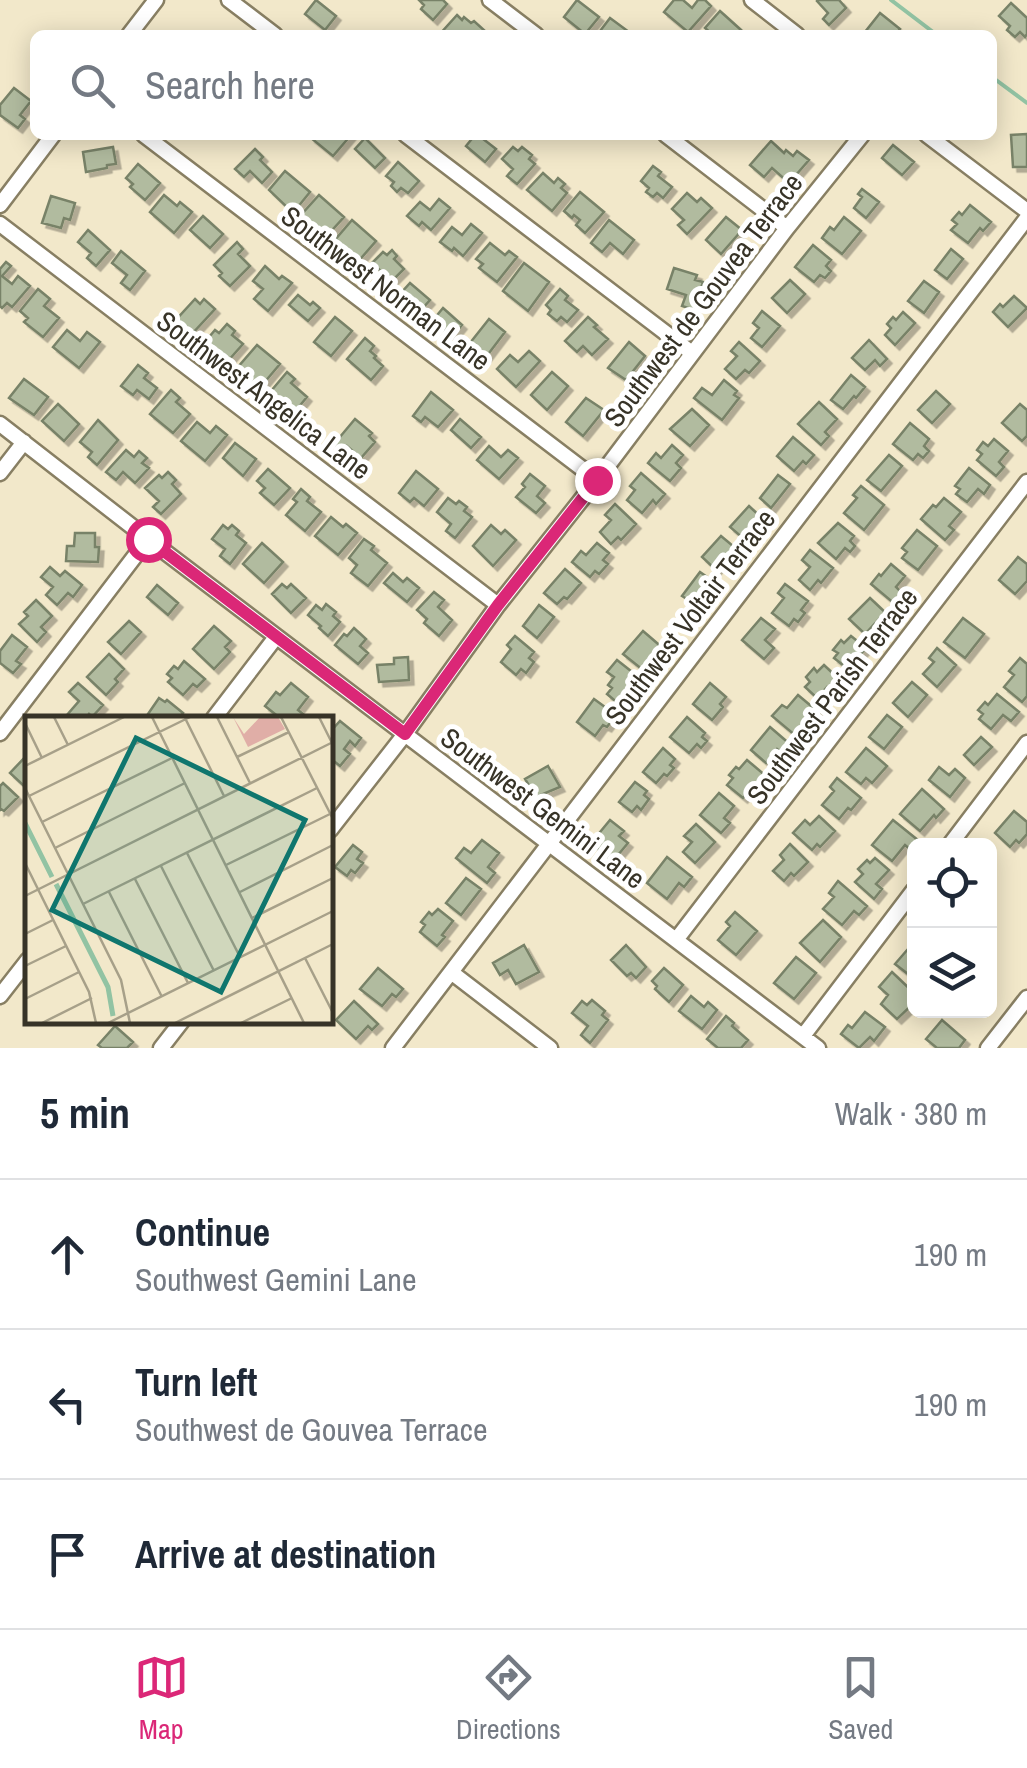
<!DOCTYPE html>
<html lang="en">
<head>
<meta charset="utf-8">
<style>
  body { margin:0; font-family:"Archivo Narrow",sans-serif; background:#f6f6f7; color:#1f2937 }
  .controls { position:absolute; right:30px; bottom:30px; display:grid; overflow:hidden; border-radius:15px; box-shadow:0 5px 25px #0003 }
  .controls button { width:90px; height:90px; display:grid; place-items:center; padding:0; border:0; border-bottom:2px solid #e0e1e3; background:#fff; color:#1f2937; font:50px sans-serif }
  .stop { position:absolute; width:30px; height:30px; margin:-22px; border:8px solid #db2777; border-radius:50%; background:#fff }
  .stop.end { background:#db2777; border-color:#fff; box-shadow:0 2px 10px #0008 }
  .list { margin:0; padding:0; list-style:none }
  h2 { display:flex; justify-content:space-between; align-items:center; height:130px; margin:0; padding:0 40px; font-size:42px }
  h2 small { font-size:32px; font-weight:400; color:#747a83 }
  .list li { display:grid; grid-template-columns:65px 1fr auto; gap:30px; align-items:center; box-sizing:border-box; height:150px; padding:0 40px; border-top:2px solid #e0e1e3 }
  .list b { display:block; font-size:38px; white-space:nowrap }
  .list p { margin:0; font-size:32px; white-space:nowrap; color:#747a83 }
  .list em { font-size:32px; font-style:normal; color:#747a83 }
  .icon { flex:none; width:55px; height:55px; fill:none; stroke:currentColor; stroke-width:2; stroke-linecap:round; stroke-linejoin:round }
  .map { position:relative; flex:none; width:1027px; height:1048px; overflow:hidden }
  .search { position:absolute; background:#fff; box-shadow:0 5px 25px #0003; left:30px; right:30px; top:30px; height:110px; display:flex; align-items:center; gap:25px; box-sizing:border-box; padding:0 35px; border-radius:15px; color:#747a83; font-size:38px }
  .sheet { height:580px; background:#fff }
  nav { display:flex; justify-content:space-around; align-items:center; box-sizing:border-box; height:140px; border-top:2px solid #e0e1e3; background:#fff; font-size:28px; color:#747a83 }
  nav a { display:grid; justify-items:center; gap:5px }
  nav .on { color:#db2777 }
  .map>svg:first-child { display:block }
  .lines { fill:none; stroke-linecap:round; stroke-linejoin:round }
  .stream { stroke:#92c3a3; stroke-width:4 }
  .building { fill:#b1bb9f; stroke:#788267; stroke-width:2.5; filter:url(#shadow) }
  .minor-casing { stroke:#887f63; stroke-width:19 }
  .minor { stroke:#fff; stroke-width:14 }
  .route { stroke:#db2777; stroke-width:12 }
  .labels { text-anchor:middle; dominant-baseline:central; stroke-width:10; stroke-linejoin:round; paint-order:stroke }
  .street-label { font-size:28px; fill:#373327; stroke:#fff }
  .inset-river { fill:none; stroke:#92c3a3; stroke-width:5 }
  .inset-road { fill:none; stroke:#a7a089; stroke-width:2.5 }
  .view { fill:#0f766e; fill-opacity:0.15; stroke:#0f766e; stroke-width:5 }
  .inset-edge { fill:none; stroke:#373327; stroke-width:5 }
</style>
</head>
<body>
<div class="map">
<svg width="1027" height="1048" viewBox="0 0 1027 1048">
  <defs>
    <filter id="shadow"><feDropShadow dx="4.5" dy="4.5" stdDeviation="0" flood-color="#0004"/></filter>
  </defs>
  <rect width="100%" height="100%" fill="#f2e8ca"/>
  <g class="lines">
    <!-- stream -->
    <path class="stream" d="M891 0 937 35
      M992 77 1027 103"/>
  </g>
  <!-- building -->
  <path class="building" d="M316 0 336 16 325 30 305 14Z
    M419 0H443L447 4 433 20 421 9 424 5Z
    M577 0 599 17 585 34 564 17Z
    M674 0H683L692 8 698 0H705L711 6 688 32 664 12Z
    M818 0H839L846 8 829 25 823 19 828 13 817 1Z
    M1011 3 1027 18V34L1025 37 1020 32 1015 37 1007 30 1010 26 999 16Z
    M720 11 741 30 737 35H713L705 28Z
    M880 13 900 29 897 33 899 35H868L865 32Z
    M457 15 462 20 464 17 471 23 474 21 486 32 483 35H439Z
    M610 18 633 35H597Z
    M14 88 31 101 20 115 25 119 18 128 0 115V105Z
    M1027 134V167H1013L1011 135Z
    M314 135H351L333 156 311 138Z
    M475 135H478L496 149 485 162 466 146Z
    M365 138 385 158 375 168 355 149Z
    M771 141 784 153 786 150 793 156 797 151 809 160 789 183 772 168 764 177 750 165Z
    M893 145 914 162 902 175 882 158Z
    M113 147 116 164 107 165V168L86 172 83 152Z
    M513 147 518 151 522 147 532 155 529 159 535 164 517 184 507 176 513 169 502 159Z
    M255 149 263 157 260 160 272 172 262 183 250 171 244 177 235 169Z
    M398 162 419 181 408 193 401 188 397 192 391 186 394 182 386 176Z
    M138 164 160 183 145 200 130 187 133 184 126 178Z
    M653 166 661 172 658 176 672 187 663 198 657 193 653 197 646 192 649 188 641 181Z
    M285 171 310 192 293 213 269 190Z
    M543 173 554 183 558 178 565 184 561 188 567 193 552 211 527 190Z
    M862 189 879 202 866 218 854 208 862 197 858 194Z
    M580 192 604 212 585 233 576 225 580 220 574 215 572 218 564 211Z
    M687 193 697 202 701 198 712 208 687 234 678 225 684 220 672 209Z
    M164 195 177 206 180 202 192 212 174 233 150 212Z
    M319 195 344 217 324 239 301 215Z
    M51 196 75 203 70 220 64 218 61 228 42 223Z
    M439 199 450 208 431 230 422 222 419 226 407 216 420 202 430 210Z
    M970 205 991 222 983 231 980 228 968 243 951 230 957 224 952 220 959 212 962 215Z
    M203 216 223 234 210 248 190 230Z
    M726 217 742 230 721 254 706 240Z
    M844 217 861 231 842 254 822 238 830 227 834 230Z
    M352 220 376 241 356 264 334 241Z
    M609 220 634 240 623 254 610 243 602 252 591 243Z
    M471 224 482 233 463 256 454 248 452 251 440 242 452 227 462 235Z
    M88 230 110 250 96 266 87 258 91 253 78 242Z
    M237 242 243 249 238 254 250 266 230 286 219 276 222 273 214 265Z
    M490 243 505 255 509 251 517 257 497 282 479 268 483 264 476 259Z
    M813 245 831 260 826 266 831 271 825 278 820 275 814 282 795 267Z
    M951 249 963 259 947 279 935 270Z
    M392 250 397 256 394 259 404 269 386 287 379 279 384 274 372 263 383 252 387 255Z
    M121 251 145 271 130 290 121 283 127 275 112 263Z
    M6 262 11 266 2 276 12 284 18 276 30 286 12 307 7 303 2 308 0 306V269Z
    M524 263 549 282 528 311 503 291Z
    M265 266 279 279 282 276 292 283 268 311 254 299 263 289 253 281Z
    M674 268 697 275 695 280 703 282 694 310 682 306 686 295 667 289Z
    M790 280 805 294 787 313 772 298Z
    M924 281 939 292 924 313 908 301Z
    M410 283 430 300 421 310 401 293Z
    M38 289 50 299 44 306 59 318 43 337 24 322 28 318 20 311Z
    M560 289 568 296 565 300 578 310 567 322 561 317 557 321 548 314 551 310 546 305Z
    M298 295 310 305 313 302 320 308 308 321 289 305Z
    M1014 296 1027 308 1008 327 993 312 1000 304 1003 307Z
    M195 299 200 304 204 299 215 309 190 336 174 322Z
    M443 308 462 325 452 337 433 320Z
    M762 311 780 326 762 347 751 338 759 328 753 323Z
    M903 312 915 323 895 345 885 335 891 328 887 324 893 317 896 320Z
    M335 317 352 331 331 356 314 342Z
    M588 317 597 325 594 327 608 339 592 355 583 346 577 352 565 341Z
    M489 319 505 332 483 361 466 348Z
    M227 324 235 331 232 335 243 344 227 362 204 343 215 330 219 333Z
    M67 330 80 341 87 332 100 342 79 368 53 347Z
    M365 338 374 346 370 351 376 356 374 358 383 366 371 380 347 359Z
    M869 340 887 359 880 366 875 360 865 370 852 358Z
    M629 342 645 356 626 380 608 368Z
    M739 342 760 361 749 373 745 370 736 379 725 369 737 356 731 351Z
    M257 345 280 364 258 390 248 380 250 378 238 367Z
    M529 351 540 361 516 387 497 369 510 355 518 362Z
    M138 365 148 373 144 378 157 388 149 399 137 390 133 395 121 386Z
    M287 372 295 379 291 383 307 397 292 415 283 407 286 404 271 391Z
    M552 372 568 386 547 410 531 395Z
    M851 375 865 387 856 398 854 396 843 409 831 400Z
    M24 379 48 397 34 415 9 398Z
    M724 380 737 391 734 395 739 398 722 420 694 398 702 388 712 395Z
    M171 390 180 398 176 402 190 414 173 433 150 414Z
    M936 391 950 404 932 423 918 410Z
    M431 392 453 410 438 427 425 417 421 422 413 416Z
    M586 398 604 410 583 436 566 422Z
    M819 402 837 419 825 432 829 436 821 445 798 424Z
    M58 404 79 424 64 441 42 421Z
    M1020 404 1027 410V436L1022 441 1002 423Z
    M692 409 709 425 690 446 670 429Z
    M355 419 372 433 369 436 375 442 361 458 347 446 343 452 334 444Z
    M460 419 481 437 471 448 451 430Z
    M98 420 118 440 97 465 88 457 92 452 80 442Z
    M197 422 210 433 216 426 227 435 205 461 181 441Z
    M910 423 929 439 924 446 929 451 923 458 918 454 913 460 893 444Z
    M793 437 814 455 806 464 803 461 794 471 777 456Z
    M994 439 1008 451 999 462 1004 467 996 476 977 460 982 454 977 450 983 442 988 446Z
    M235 443 256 459 243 476 223 458Z
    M672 445 683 455 676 463 681 468 670 481 648 463 656 453 661 458Z
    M489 446 501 457 508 450 518 458 499 479 477 460Z
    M126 450 134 457 139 451 147 458 142 463 149 468 135 483 123 472 116 480 106 472Z
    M889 455 902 466 881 491 867 480Z
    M969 468 990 485 984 494 978 489 967 502 956 494 960 489 955 486Z
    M268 469 290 488 274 505 260 493 265 488 257 481Z
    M416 471 438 489 424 506 414 498 410 502 399 493Z
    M168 472 176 480 172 484 181 494 161 514 153 507 159 501 145 488 159 475 162 478Z
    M641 473 665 494 656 504 653 500 642 513 627 500 635 490 630 486Z
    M530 474 545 486 537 496 545 503 536 513 516 497 525 487 522 484Z
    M778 475 790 484 771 508 760 498Z
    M861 486 884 505 864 530 844 513 857 498 853 495Z
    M301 489 310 497 307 501 321 512 305 531 286 515 297 502 293 499Z
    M448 498 456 504 459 501 467 507 464 511 472 517 455 538 446 531 451 524 437 512Z
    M944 498 961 512 949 526 954 530 945 540 921 519 933 505 936 507Z
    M615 504 636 524 621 540 618 537 611 544 600 532 611 520 605 515Z
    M749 506 763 519 744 539 730 527Z
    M331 517 343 527 346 524 357 533 338 555 315 536Z
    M838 523 854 536 850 541 855 546 850 552 845 548 836 559 818 543Z
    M223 525 228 529 232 525 239 531 236 535 246 543 230 564 220 556 225 549 212 539Z
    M491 525 501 534 505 530 516 540 493 566 473 546Z
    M917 530 937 546 918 570 902 558 907 552 902 548Z
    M75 533H95V547H99L98 562 66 561 67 546H74Z
    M721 536 739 551 729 562 726 558 716 570 702 557Z
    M364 539 374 546 371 550 387 563 368 586 351 573 357 565 349 558Z
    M262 543 283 562 264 583 243 564Z
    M597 543 609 553 603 560 608 564 599 574 595 571 590 577 572 562 581 551 586 555Z
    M810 550 833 568 821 583 818 580 810 590 799 580 810 567 802 560Z
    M1018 557 1027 564V581L1015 594 999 580Z
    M891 564 905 576 896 587 904 595 896 605 871 584 879 574 881 576Z
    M50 567 60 576 65 571 82 585 73 597 68 593 57 605 46 595 53 587 41 577Z
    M565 569 581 583 567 599 564 597 557 604 544 593Z
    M700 572 713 581 696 605 682 596Z
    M393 573 403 582 407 578 419 588 407 602 384 583Z
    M282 584 287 588 291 584 306 598 291 613 272 594Z
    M785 584 808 601 801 610 805 613 798 622 794 619 789 626 772 613 784 598 778 593Z
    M157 585 178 603 168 615 147 597Z
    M434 592 444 600 438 607 452 620 439 636 424 623 427 619 417 610Z
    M870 598 889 616 882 622 879 619 865 634 849 619Z
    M36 600 52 616 41 627 46 632 37 642 19 624 28 616 24 612Z
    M326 604 336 612 333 616 340 622 328 636 319 628 321 626 308 615 316 605 322 610Z
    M539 605 554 617 537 638 523 626Z
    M761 618 775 629 765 640 774 648 764 659 742 640Z
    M963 618 984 634 965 658 944 642Z
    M129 621 141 632 121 654 108 642Z
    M214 626 231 641 225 647 230 652 214 669 193 649Z
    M354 628 366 639 360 646 368 653 358 664 335 645 344 634 347 636Z
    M643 631 665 650 655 662 652 659 643 670 623 654Z
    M12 635 27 647 16 661 21 664 13 673 0 663V651Z
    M515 636 534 652 529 658 534 662 526 673 521 669 516 675 501 662 511 649 507 645Z
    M851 636 866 648 848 669 834 658 838 653 833 650 841 640 844 643Z
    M937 648 956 665 937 687 923 674 934 662 929 658Z
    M109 654 124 669 115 679 118 682 106 695 87 677Z
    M408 657 409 680 379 682 377 665 394 664V658Z
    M1020 658 1027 664V696L1022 702 1004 687 1014 675 1009 671Z
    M617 660 641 679 620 705 607 694 612 688 608 685 614 677 607 672Z
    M184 661 205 679 197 687 193 684 183 695 168 682 172 678 167 674 174 666 178 669Z
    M824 665 842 682 832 692 827 687 817 698 805 687 810 682 806 677 814 668 817 672Z
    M912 682 927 695 908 717 893 703Z
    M78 683 103 705 92 717 89 714 86 718H70L67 715 79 701 69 692Z
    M291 683 308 697 298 710 303 714 300 718H280L265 706 276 692 280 695Z
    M710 683 726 697 720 704 723 707 712 720 693 704Z
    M997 694 1019 712 1011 721 1003 715 991 729 979 719 983 714 978 710 985 702 988 705Z
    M798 695 817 711 796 736 772 716 782 705 787 708Z
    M159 698 165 702 167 700 183 713 179 718H151L148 714Z
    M594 699 616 715 607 727 603 725 595 736 577 722Z
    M887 715 902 727 884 749 869 737Z
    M687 717 705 733 702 737 707 741 701 748 697 744 689 753 670 737Z
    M340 721 361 738 355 746 350 741 344 749 350 754 340 766 330 758V732Z
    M770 727 792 746 785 755 777 749 766 763 751 750Z
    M981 737 992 747 974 765 964 755Z
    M663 748 675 759 670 765 674 768 667 776 664 774 656 783 643 772Z
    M866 748 887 766 872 783 866 778 861 784 846 772Z
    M28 754V780L23 785 10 773Z
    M747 760 767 777 759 785 756 783 743 798 727 785 733 778 729 775 736 767 739 769Z
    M548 766 560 787 536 797 525 779Z
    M939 767 949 775 955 769 965 778 950 797 929 780Z
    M837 778 861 798 851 810 848 808 839 819 822 805 834 791 830 787Z
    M635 782 647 791 644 795 649 799 641 810 637 806 632 812 619 802Z
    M3 783 18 797 4 811 1 809 0 810V786Z
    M922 789 944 809 936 818 934 815 920 831 900 814Z
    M719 793 734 806 724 818 730 823 721 833 700 815Z
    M1014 811 1027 822V834L1019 843 1016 840 1010 847 995 833Z
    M819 816 835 831 820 847 817 844 812 850 793 833 805 820 810 825Z
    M610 820 624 831 619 836 628 843 613 861 591 843Z
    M893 820 919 841 911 850 905 845 892 861 872 845Z
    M696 824 715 842 695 863 683 852 692 842 684 836Z
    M482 840 499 853 488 867 495 873 487 883 456 858 464 848 471 853Z
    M790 844 808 862 794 876 791 873 784 881 773 871 784 860 780 855Z
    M353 845 362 852 357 859 363 863 355 873 351 870 347 876 335 867Z
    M667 857 692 877 684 887 679 883 667 899 647 883Z
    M875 858 889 870 876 884 882 889 874 899 855 882 863 874 858 869 867 860 870 863Z
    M466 878 481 889 461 915 446 903Z
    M838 881 867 906 859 915 854 911 842 925 823 909 834 897 829 893Z
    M438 909 453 921 442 935 445 937 437 946 420 932 425 925 421 922 429 912 432 915Z
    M735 912 757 931 736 955 718 940 730 926 726 922Z
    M823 920 841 937 820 962 800 943Z
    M914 942V972L912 970 908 974 895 964Z
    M524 945 539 972 516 984 508 970 500 975 493 963Z
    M626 945 646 967 636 978 631 973 627 976 611 960Z
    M796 957 816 973 794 999 774 983Z
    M378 968 403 989 396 997 392 994 382 1006 360 989Z
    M664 968 683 985 669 1002 655 989 657 986 652 981Z
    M892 972 914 993V1003L897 1019 881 1004 888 995 879 987Z
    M691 996 704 1007 708 1002 717 1010 702 1029 679 1011Z
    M592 1000 605 1011 602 1015 608 1020 590 1043 581 1035 588 1026 572 1013 582 1001 587 1005Z
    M354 1001 378 1024 372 1030 368 1026 356 1039 336 1020Z
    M865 1012 885 1027 874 1041 870 1037 859 1048 841 1034 848 1025 852 1028Z
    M726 1016 734 1023 732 1026 748 1040 741 1048H718L707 1039Z
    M942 1020 965 1040 959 1048H937L926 1039Z
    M115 1026 133 1042 127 1048H102L98 1045Z"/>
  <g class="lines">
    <defs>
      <path id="minor" d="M229 0 275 35
        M490 0 536 35
        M752 0 797 35
        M129 35 156 0
        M144 135 597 480
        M406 135 692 353
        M666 135 787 228
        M927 135 1027 211
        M0 205 53 135
        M0 224 498 605
        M0 424 148 539 818 1048
        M0 473 24 442
        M214 718 276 637
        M0 733 148 539
        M330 830 405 734 498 605 597 480 787 228 862 135
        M949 846 1027 743
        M676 940 1027 482
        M451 972 550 1048
        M0 996 28 960
        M803 1036 914 890
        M161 1048 182 1021
        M393 1048 1027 218
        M988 1048 1027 998"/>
    </defs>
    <!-- minor casing -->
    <use href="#minor" class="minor-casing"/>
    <!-- minor -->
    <use href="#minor" class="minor"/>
  </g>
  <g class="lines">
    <!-- route -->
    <path class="route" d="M148 539 405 734 498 605 597 480"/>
  </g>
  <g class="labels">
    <!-- street labels -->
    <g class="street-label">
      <text transform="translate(386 288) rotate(37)">Southwest Norman Lane</text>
      <text transform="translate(703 300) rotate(-53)">Southwest de Gouvea Terrace</text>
      <text transform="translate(264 395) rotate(37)">Southwest Angelica Lane</text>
      <text transform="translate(690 617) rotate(-53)">Southwest Voltair Terrace</text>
      <text transform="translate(832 696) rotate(-53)">Southwest Parish Terrace</text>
      <text transform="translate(543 808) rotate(37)">Southwest Gemini Lane</text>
    </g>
  </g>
  <!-- overview -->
  <g transform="translate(25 716)">
    <rect width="308" height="308" fill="#f2e8ca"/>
    <path d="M208 1 219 18 235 1H253L260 13 223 31Z" fill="#e0aea7"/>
    <path class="inset-river" d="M0 107 27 161M31 168 83 271 88 300"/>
    <path class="inset-road" d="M29 1 43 29M127 1 279 307M192 1 225 67M256 1 308 103M294 1 308 29M160 2 199 80M0 7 17 42M212 41 264 16M0 50 99 1M0 72 96 264 105 307M4 80 165 1M17 106 147 42M30 132 160 67M162 137 215 241M0 147 64 276 71 307M201 149 305 98M136 150 189 255M110 163 163 267M84 176 137 281M215 176 308 129M0 180 306 27M58 188 292 72M227 202 308 162M0 218 28 204M280 242 308 297M0 250 41 230M0 283 54 256M17 307 67 282M83 307 308 195M150 307 308 228M216 307 267 282"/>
    <path class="view" d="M111 22 280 104 196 276 27 194Z"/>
    <rect width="308" height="308" class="inset-edge"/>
  </g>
</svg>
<div class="controls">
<button><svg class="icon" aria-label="locate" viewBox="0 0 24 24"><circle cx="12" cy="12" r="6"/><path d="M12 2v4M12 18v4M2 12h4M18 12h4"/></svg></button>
<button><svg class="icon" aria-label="layers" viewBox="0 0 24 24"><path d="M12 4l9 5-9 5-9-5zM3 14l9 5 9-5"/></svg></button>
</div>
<div class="stop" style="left:148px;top:539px"></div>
<div class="stop end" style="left:597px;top:480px"></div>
<div class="search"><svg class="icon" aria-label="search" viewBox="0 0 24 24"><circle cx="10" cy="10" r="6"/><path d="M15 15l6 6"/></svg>Search here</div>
</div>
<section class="sheet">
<h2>5 min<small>Walk · 380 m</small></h2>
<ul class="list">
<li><svg class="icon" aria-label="ahead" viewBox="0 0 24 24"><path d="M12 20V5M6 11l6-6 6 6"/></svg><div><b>Continue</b><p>Southwest Gemini Lane</p></div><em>190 m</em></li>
<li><svg class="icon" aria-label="left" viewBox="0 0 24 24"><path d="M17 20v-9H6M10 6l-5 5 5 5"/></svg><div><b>Turn left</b><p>Southwest de Gouvea Terrace</p></div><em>190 m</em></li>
<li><svg class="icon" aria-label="arrive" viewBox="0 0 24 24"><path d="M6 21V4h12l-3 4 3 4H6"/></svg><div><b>Arrive at destination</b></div></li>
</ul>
</section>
<nav>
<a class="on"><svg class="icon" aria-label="map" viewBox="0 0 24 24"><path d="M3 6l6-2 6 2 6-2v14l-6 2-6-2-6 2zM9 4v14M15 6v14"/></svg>Map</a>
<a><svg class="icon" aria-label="directions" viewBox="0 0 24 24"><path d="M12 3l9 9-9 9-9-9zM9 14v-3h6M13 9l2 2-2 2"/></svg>Directions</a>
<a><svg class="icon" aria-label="saved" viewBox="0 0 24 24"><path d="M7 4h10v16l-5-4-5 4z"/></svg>Saved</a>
</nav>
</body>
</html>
